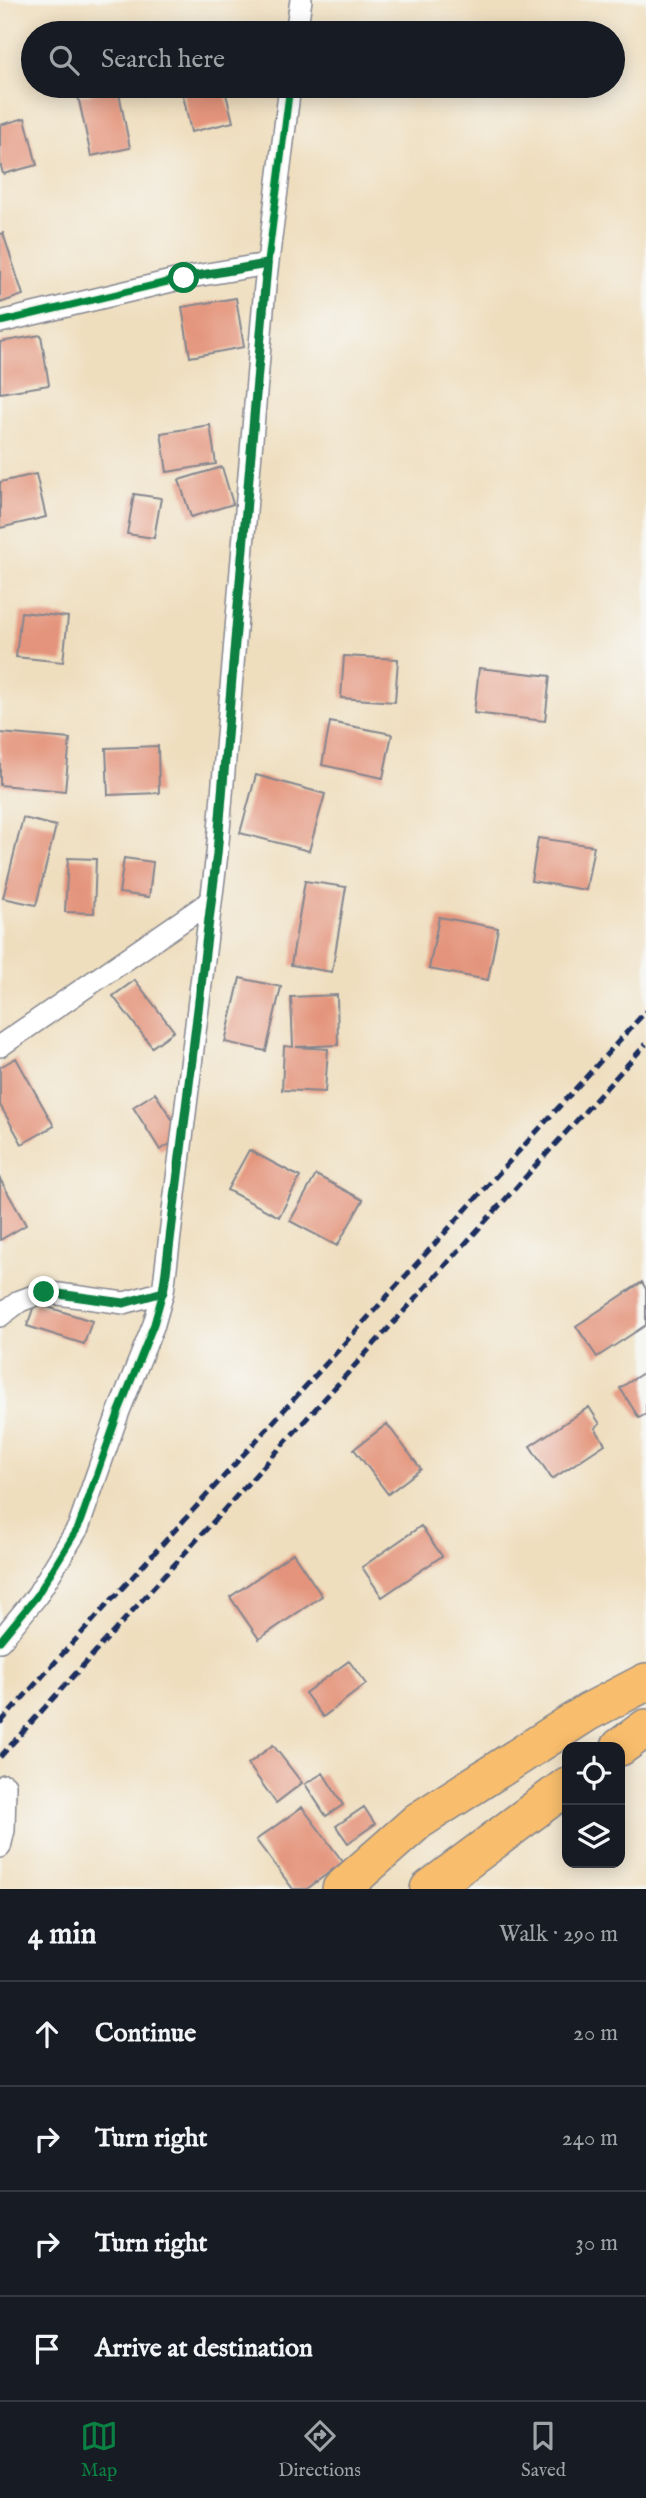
<!DOCTYPE html>
<html lang="en">
<head>
<meta charset="utf-8">
<style>
  body { margin:0; font-family:"IM FELL English",serif; background:#20242c; color:#f1f3f6 }
  .controls { position:absolute; right:21px; bottom:21px; display:grid; overflow:hidden; border-radius:14px; box-shadow:0 4px 18px #0003 }
  .controls button { width:63px; height:63px; display:grid; place-items:center; padding:0; border:0; border-bottom:2px solid #363941; background:#171b24; color:#f1f3f6; font:35px sans-serif }
  .stop { position:absolute; width:21px; height:21px; margin:-16px; border:5px solid #0b8043; border-radius:50%; background:#fff }
  .stop.end { background:#0b8043; border-color:#fff; box-shadow:0 2px 7px #0008 }
  .list { margin:0; padding:0; list-style:none }
  h2 { display:flex; justify-content:space-between; align-items:center; height:91px; margin:0; padding:0 28px; font-size:30px }
  h2 small { font-size:23px; font-weight:400; color:#9ea1a6 }
  .list li { display:grid; grid-template-columns:46px 1fr auto; gap:21px; align-items:center; box-sizing:border-box; height:105px; padding:0 28px; border-top:2px solid #363941 }
  .list b { display:block; font-size:26px; white-space:nowrap }
  .list em { font-size:23px; font-style:normal; color:#9ea1a6 }
  .icon { flex:none; width:38px; height:38px; fill:none; stroke:currentColor; stroke-width:2; stroke-linecap:round; stroke-linejoin:round }
  .map { position:relative; flex:none; width:646px; height:1889px; overflow:hidden }
  .search { position:absolute; background:#171b24; box-shadow:0 4px 18px #0003; left:21px; right:21px; top:21px; height:77px; display:flex; align-items:center; gap:18px; box-sizing:border-box; padding:0 24px; border-radius:38px; color:#9ea1a6; font-size:26px }
  .sheet { height:511px; background:#171b24 }
  nav { display:flex; justify-content:space-around; align-items:center; box-sizing:border-box; height:98px; border-top:2px solid #363941; background:#171b24; font-size:19px; color:#9ea1a6 }
  nav a { display:grid; justify-items:center; gap:4px }
  nav .on { color:#0b8043 }
  .map>svg:first-child { display:block }
  .building { fill:#e4947b }
  .lines { fill:none; stroke-linecap:round; stroke-linejoin:round }
  .minor-casing { stroke:#85868e; stroke-width:24 }
  .trunk-casing { stroke:#85868e; stroke-width:40 }
  .minor { stroke:#fff; stroke-width:21 }
  .trunk { stroke:#f9be6d; stroke-width:37 }
  .rail { stroke:#1b2f5e; stroke-width:5; stroke-dasharray:10 5; stroke-linecap:butt }
  .cycleway-casing { stroke:#f6f6f2; stroke-width:11 }
  .cycleway { stroke:#00873e; stroke-width:7 }
  .route { stroke:#0b8043; stroke-width:9 }
</style>
</head>
<body>
<div class="map">
<svg width="646" height="1889" viewBox="0 0 646 1889">
  <rect width="100%" height="100%" fill="#f6f6f2"/>
  <filter id="ink" filterUnits="userSpaceOnUse"><feTurbulence type="fractalNoise" baseFrequency=".0143" numOctaves="2"/><feDisplacementMap in="SourceGraphic" scale="14" xChannelSelector="R" yChannelSelector="G"/><feConvolveMatrix kernelMatrix="1 2 1 2 8 2 1 2 1" color-interpolation-filters="sRGB"/></filter>
  <filter id="wash" filterUnits="userSpaceOnUse"><feTurbulence type="fractalNoise" baseFrequency=".00686" numOctaves="4" result="noise"/><feDisplacementMap in="SourceGraphic" scale="28" xChannelSelector="R" yChannelSelector="G"/><feGaussianBlur stdDeviation="1.57" result="paint"/><feColorMatrix in="noise" values="0 0 0 0 0 0 0 0 0 0 0 0 0 0 0 0 0 1.4 0 .05"/><feComposite in="paint" operator="in"/></filter>
  <g filter="url(#wash)">
    <rect width="100%" height="100%" fill="#efdebe"/>
    <g id="blocks">
      <!-- building -->
      <path class="building" d="M181 86H224L233 122 191 132Z
        M118 88 130 148 91 156 78 96Z
        M25 118 37 165 3 174 0 163V125Z
        M3 233 23 295 0 303V234Z
        M236 298 244 347 190 357 182 307Z
        M41 335 49 385 0 393V342Z
        M210 425 216 464 167 472 161 433Z
        M222 467 233 504 191 517 179 480Z
        M36 474 46 517 0 528V482Z
        M134 494 161 498 154 538 127 534Z
        M21 612 68 617 63 662 16 657Z
        M344 656 398 659 395 702 341 698Z
        M479 668 550 676 545 721 474 713Z
        M330 722 392 734 383 778 322 765Z
        M0 733 70 739 65 791 0 785Z
        M158 746 159 793 108 795 106 748Z
        M256 775 325 794 309 851 240 833Z
        M23 818 56 826 36 905 3 898Z
        M538 838 594 846 586 890 531 881Z
        M68 858 96 859 94 913 65 912Z
        M124 858 153 862 149 897 119 893Z
        M305 881 346 887 332 972 291 965Z
        M439 917 498 928 488 980 429 969Z
        M240 978 281 987 266 1051 225 1042Z
        M135 980 174 1031 152 1047 113 996Z
        M337 995 338 1045 296 1047 328 1049 325 1092 282 1090 284 1046 293 1047 291 997Z
        M16 1058 54 1126 22 1144 0 1105V1067Z
        M155 1093 183 1136 160 1150 133 1107Z
        M249 1150 300 1177 279 1217 227 1190Z
        M316 1175 363 1200 337 1246 290 1221Z
        M0 1179 26 1225 0 1240Z
        M642 1282 646 1289V1325L597 1357 576 1326Z
        M35 1303 92 1321 84 1344 27 1326Z
        M646 1371V1414L639 1418 620 1388Z
        M589 1407 600 1424 595 1428 605 1444 552 1479 530 1446Z
        M387 1424 421 1469 388 1494 354 1449Z
        M421 1526 442 1556 382 1597 362 1567Z
        M293 1553 322 1596 259 1639 230 1597Z
        M349 1661 366 1684 323 1717 305 1693Z
        M273 1745 302 1783 276 1803 248 1764Z
        M323 1773 343 1805 326 1816 305 1784Z
        M302 1807 343 1862 307 1889H293L256 1840Z
        M364 1807 375 1824 348 1843 336 1826Z"/>
    </g>
  </g>
  <g filter="url(#ink)">
    <use href="#blocks" fill-opacity="0" stroke="#85868e" stroke-width="2"/>
    <g class="lines">
      <defs>
        <path id="minor" d="M296 33 301 0
          M0 322 184 278 267 264
          M0 1046 211 901
          M0 1316 20 1301 44 1292 124 1303 163 1292
          M0 1641 36 1597 78 1528 119 1411 154 1324 163 1292 217 854 265 286 290 86
          M0 1847 4 1830 5 1785"/>
        <path id="trunk" d="M620 1747 646 1728
          M341 1889 418 1821 588 1712 646 1682
          M429 1889 567 1786"/>
      </defs>
      <!-- minor casing -->
      <use href="#minor" class="minor-casing"/>
      <!-- trunk casing -->
      <use href="#trunk" class="trunk-casing"/>
      <!-- minor -->
      <use href="#minor" class="minor"/>
      <!-- trunk -->
      <use href="#trunk" class="trunk"/>
      <!-- rail -->
      <path class="rail" d="M0 1723 646 1011
        M0 1757 646 1044"/>
      <defs>
        <path id="cycleway" d="M0 322 184 278 267 264
          M0 1641 36 1597 78 1528 119 1411 154 1324 163 1292 217 854 265 286 290 86"/>
      </defs>
      <!-- cycleway casing -->
      <use href="#cycleway" class="cycleway-casing"/>
      <!-- cycleway -->
      <use href="#cycleway" class="cycleway"/>
    </g>
  </g>
  <g class="lines" filter="url(#ink)">
    <!-- route -->
    <path class="route" d="M44 1292 124 1303 163 1292 166 1273 217 854 267 264 184 278"/>
  </g>
</svg>
<div class="controls">
<button><svg class="icon" aria-label="locate" viewBox="0 0 24 24"><circle cx="12" cy="12" r="6"/><path d="M12 2v4M12 18v4M2 12h4M18 12h4"/></svg></button>
<button><svg class="icon" aria-label="layers" viewBox="0 0 24 24"><path d="M12 4l9 5-9 5-9-5zM3 14l9 5 9-5"/></svg></button>
</div>
<div class="stop" style="left:184px;top:278px"></div>
<div class="stop end" style="left:44px;top:1292px"></div>
<div class="search"><svg class="icon" aria-label="search" viewBox="0 0 24 24"><circle cx="10" cy="10" r="6"/><path d="M15 15l6 6"/></svg>Search here</div>
</div>
<section class="sheet">
<h2>4 min<small>Walk · 290 m</small></h2>
<ul class="list">
<li><svg class="icon" aria-label="ahead" viewBox="0 0 24 24"><path d="M12 20V5M6 11l6-6 6 6"/></svg><div><b>Continue</b></div><em>20 m</em></li>
<li><svg class="icon" aria-label="right" viewBox="0 0 24 24"><path d="M7 20v-9h11M14 6l5 5-5 5"/></svg><div><b>Turn right</b></div><em>240 m</em></li>
<li><svg class="icon" aria-label="right" viewBox="0 0 24 24"><path d="M7 20v-9h11M14 6l5 5-5 5"/></svg><div><b>Turn right</b></div><em>30 m</em></li>
<li><svg class="icon" aria-label="arrive" viewBox="0 0 24 24"><path d="M6 21V4h12l-3 4 3 4H6"/></svg><div><b>Arrive at destination</b></div></li>
</ul>
</section>
<nav>
<a class="on"><svg class="icon" aria-label="map" viewBox="0 0 24 24"><path d="M3 6l6-2 6 2 6-2v14l-6 2-6-2-6 2zM9 4v14M15 6v14"/></svg>Map</a>
<a><svg class="icon" aria-label="directions" viewBox="0 0 24 24"><path d="M12 3l9 9-9 9-9-9zM9 14v-3h6M13 9l2 2-2 2"/></svg>Directions</a>
<a><svg class="icon" aria-label="saved" viewBox="0 0 24 24"><path d="M7 4h10v16l-5-4-5 4z"/></svg>Saved</a>
</nav>
</body>
</html>
